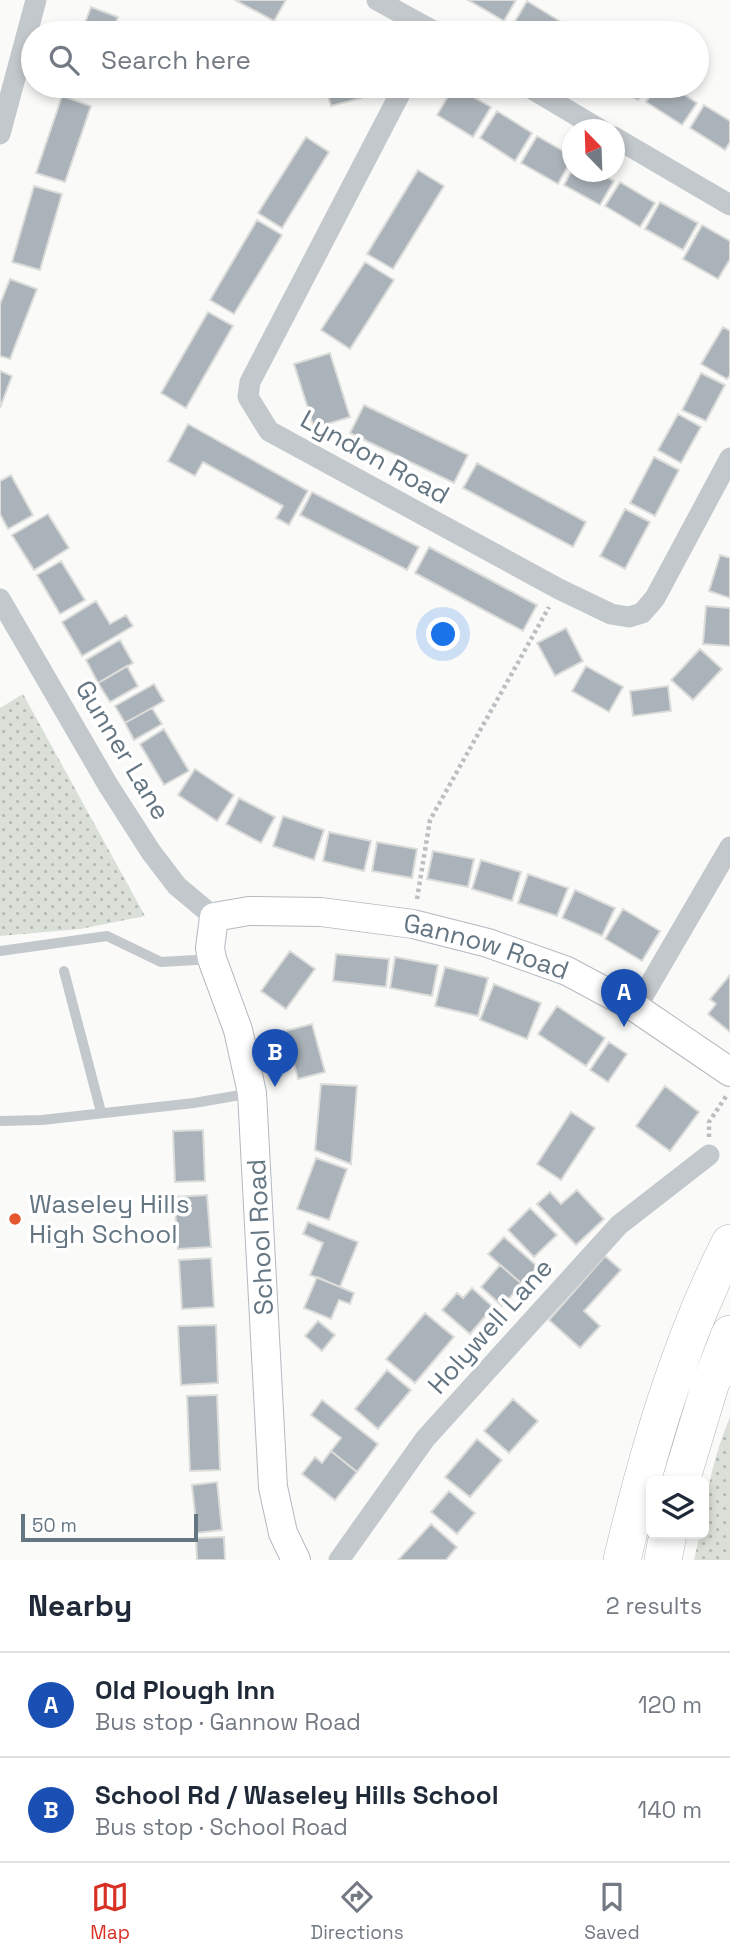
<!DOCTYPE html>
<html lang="en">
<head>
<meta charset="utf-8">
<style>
  body { margin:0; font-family:"Space Grotesk",sans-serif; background:#f6f6f7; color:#1f2937 }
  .controls { position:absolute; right:21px; bottom:21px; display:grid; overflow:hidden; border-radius:10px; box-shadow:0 4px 10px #0003 }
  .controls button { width:63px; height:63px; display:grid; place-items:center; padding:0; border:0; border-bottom:2px solid #e0e1e3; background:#fff; color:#1f2937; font:35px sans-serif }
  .compass { position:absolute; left:562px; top:119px; width:63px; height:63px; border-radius:50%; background:#fff; box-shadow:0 4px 10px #0003; rotate:337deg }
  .scale { position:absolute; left:21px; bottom:18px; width:177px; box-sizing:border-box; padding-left:7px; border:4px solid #657683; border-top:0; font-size:19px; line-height:24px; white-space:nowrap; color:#657683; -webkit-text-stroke:5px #fff; paint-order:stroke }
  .you { position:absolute; left:444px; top:635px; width:24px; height:24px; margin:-18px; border:5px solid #fff; border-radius:50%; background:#1a73e8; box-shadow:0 0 0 10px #1a73e833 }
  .badge { display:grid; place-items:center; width:46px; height:46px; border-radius:50%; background:#d93025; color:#fff; font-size:23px; font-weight:700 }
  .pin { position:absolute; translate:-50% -58px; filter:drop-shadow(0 2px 4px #0008) }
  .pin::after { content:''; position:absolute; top:37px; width:24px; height:21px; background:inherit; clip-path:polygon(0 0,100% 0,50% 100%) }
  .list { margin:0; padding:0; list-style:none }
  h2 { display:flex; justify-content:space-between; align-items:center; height:91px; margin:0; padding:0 28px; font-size:30px }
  h2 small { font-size:23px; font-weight:400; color:#747a83 }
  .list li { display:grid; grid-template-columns:46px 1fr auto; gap:21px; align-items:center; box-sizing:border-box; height:105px; padding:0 28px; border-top:2px solid #e0e1e3 }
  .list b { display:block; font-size:26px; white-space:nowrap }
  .list p { margin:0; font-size:23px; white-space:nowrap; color:#747a83 }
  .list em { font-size:23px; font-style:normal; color:#747a83 }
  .icon { flex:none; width:38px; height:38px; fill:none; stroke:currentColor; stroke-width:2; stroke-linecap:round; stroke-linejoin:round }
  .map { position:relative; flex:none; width:730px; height:1560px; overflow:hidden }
  .search { position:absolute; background:#fff; box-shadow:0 4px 10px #0003; left:21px; right:21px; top:21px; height:77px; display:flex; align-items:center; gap:18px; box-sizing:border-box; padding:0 24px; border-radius:38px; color:#747a83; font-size:26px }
  .sheet { height:301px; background:#fff }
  nav { display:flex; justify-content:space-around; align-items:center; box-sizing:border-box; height:98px; border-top:2px solid #e0e1e3; background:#fff; font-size:19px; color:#747a83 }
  nav a { display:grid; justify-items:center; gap:4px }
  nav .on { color:#d93025 }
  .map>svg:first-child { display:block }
  .grass { fill:url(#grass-dots) }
  .building { fill:#aab3b9; stroke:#dcdcda; stroke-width:2 }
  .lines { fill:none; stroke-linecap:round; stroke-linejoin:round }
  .secondary-casing { stroke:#b3babf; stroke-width:30 }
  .highway-casing { stroke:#b4b9bd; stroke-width:38 }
  .path { stroke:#bbbfc2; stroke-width:4.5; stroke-dasharray:3.5 3.5; stroke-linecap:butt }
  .lane { stroke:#c3c8cc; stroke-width:10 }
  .street { stroke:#c3c8cc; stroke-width:21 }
  .secondary { stroke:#fff; stroke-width:28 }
  .highway { stroke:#fff; stroke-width:37 }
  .poi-dot { fill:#e4572e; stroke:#fff; stroke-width:2.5 }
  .labels { text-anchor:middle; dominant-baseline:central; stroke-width:7; stroke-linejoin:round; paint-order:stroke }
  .street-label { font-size:26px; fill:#657683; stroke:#fff }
  .poi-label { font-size:26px; fill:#657683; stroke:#fff; text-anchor:start }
</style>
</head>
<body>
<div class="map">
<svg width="730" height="1560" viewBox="0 0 730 1560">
  <defs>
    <pattern id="grass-dots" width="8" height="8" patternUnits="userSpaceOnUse" patternTransform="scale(1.75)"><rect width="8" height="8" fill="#dadfd7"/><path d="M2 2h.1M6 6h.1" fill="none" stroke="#b4b9b4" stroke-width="1.8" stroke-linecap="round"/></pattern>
  </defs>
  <rect width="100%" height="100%" fill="#fafaf8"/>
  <!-- grass -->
  <path class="grass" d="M23 694 145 916 80 929 0 936V708Z
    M730 1417V1560H694L700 1534H704C704 1495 715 1453 730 1417Z"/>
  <!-- building -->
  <path class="building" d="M235 0H286L274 21Z
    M468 0H516L504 21Z
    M527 1 571 28 568 33H520L511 28Z
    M91 7 118 17 112 33H81Z
    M340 23 343 33H310V31Z
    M325 86H358L361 98 331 106Z
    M454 86 491 107 473 137 437 115Z
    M615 86H647L638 100Z
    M657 86H671L697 103 682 125 646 102Z
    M62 96 91 106 65 182 36 173Z
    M704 105 730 121V142L725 150 690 128Z
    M497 111 532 133 515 161 480 138Z
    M537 136 572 156V159L558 184 521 163Z
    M306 137 329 152 282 228 258 213Z
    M418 170 444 186 393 269 367 254Z
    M572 170 597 172 614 181 600 205 564 185Z
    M620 182 655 203 640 227 605 206Z
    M34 186 62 194 40 270 12 262Z
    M660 202 698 223 683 250 645 229Z
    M257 220 282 235 234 314 210 300Z
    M702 225 730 241V259L718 279 683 259Z
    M365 262 394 280 350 349 321 330Z
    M10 279 37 289 10 359 0 356V304Z
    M208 312 233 326 186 408 161 393Z
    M723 327 730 331V375L727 379 701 364Z
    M330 353 350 417 314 428 294 364Z
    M0 371 12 376 0 408Z
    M701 373 725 385 706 421 682 410Z
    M364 405 468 455 454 483 350 433Z
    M678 414 701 427 681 463 658 450Z
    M188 424 308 491 289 525 276 518 283 506 203 462 195 476 168 461Z
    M654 457 679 470 655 516 630 503Z
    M477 463 586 522 573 547 463 488Z
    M11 475 33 515 8 529 0 514V481Z
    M312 492 419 547 407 570 300 515Z
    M625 509 650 522 625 569 600 556Z
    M48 514 69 548 34 570 12 535Z
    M429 547 537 605 523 631 415 573Z
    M720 555 730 558V598L709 591Z
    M61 561 85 600 60 614 37 575Z
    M96 601 110 624 126 615 133 626 82 656 62 622Z
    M706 606 730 608V646L703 644Z
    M566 628 583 661 555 676 537 643Z
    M120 640 133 663 98 683 86 660Z
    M700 649 722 669 693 700 671 680Z
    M127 666 138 686 110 702 98 683Z
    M586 666 623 687 609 712 572 691Z
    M154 684 164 701 125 723 115 706Z
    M668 686 671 711 633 716 630 691Z
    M152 708 162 724 134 740 125 723Z
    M164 729 189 771 164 785 140 744Z
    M195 769 234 795 217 821 178 795Z
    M239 798 275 817 261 843 226 824Z
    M283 816 324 830 314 860 273 846Z
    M329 832 371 841 364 871 323 861Z
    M377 842 417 849 412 878 372 871Z
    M433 851 474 859 468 887 427 879Z
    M481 860 521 872 512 901 472 889Z
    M528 874 568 888 557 916 518 903Z
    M575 890 615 908 602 936 562 918Z
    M623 909 660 931 642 961 605 939Z
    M290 951 315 969 286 1009 261 991Z
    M336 954 389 959 386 987 333 981Z
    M395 957 438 965 432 996 390 988Z
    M445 967 488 978 478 1016 435 1006Z
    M730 975V1032L708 1014 716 1004 710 999Z
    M494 984 541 1003 527 1039 480 1020Z
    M557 1006 605 1038 586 1066 538 1034Z
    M312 1024 325 1072 298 1079 285 1031Z
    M609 1042 627 1054 608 1082 590 1070Z
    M321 1084 357 1086 351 1164 315 1150Z
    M665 1086 699 1112 670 1151 636 1126Z
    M571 1112 595 1128 561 1180 537 1164Z
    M203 1130 205 1181 175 1182 173 1131Z
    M316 1158 347 1169 329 1220 297 1209Z
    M577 1190 604 1219 576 1245 537 1204 550 1192 561 1204Z
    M207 1195 211 1247 178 1249 174 1197Z
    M530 1208 557 1235 534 1257 508 1230Z
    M308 1222 358 1242 340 1287 310 1275 323 1243 303 1234Z
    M504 1237 538 1267 522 1284 488 1254Z
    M605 1256 621 1270 584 1311 600 1326 580 1348 549 1320Z
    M211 1258 214 1307 182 1309 179 1260Z
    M500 1265 522 1284 502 1306 481 1287Z
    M317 1277 354 1293 350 1304 339 1300 331 1319 304 1308Z
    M472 1288 493 1307 470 1334 442 1310 457 1293 463 1298Z
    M425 1313 454 1337 415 1383 386 1359Z
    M318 1321 335 1335 322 1351 305 1336Z
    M216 1325 218 1383 181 1385 178 1326Z
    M387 1370 411 1390 378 1429 355 1409Z
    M217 1395 220 1470 190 1471 187 1396Z
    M513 1399 538 1421 509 1453 484 1431Z
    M322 1400 378 1444 357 1472 331 1451 341 1438 311 1415Z
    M477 1439 502 1460 470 1497 445 1477Z
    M331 1451 357 1472 335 1500 302 1474 315 1457 322 1463Z
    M217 1482 222 1530 197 1533 192 1485Z
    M449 1491 475 1513 457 1534 431 1512Z
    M431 1524 457 1547 446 1560H398Z
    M224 1537 225 1560H197L196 1538Z"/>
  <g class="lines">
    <defs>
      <g id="secondary">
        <path id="s1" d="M296 1560 283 1533 273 1487 252 1093 238 1030 212 959 210 948 214 917 249 911 321 912 413 924 488 943 567 971 636 1008 730 1072"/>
      </g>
      <path id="highway" d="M681 1481 710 1385 730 1334
        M622 1560C648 1452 679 1343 730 1243
        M663 1560 668 1534"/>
    </defs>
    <!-- secondary casing -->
    <use href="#secondary" class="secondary-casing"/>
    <!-- highway casing -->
    <use href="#highway" class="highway-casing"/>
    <!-- path -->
    <path class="path" d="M417 899 430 820 549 607
      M709 1137V1122L727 1095"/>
    <!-- lane -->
    <path class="lane" d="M0 951 107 936 161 962 212 959
      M64 971 101 1112
      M0 1121 42 1120 194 1103 252 1093"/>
    <!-- street -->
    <path class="street" d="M377 0 437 33
      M404 86 250 382 248 397 269 431 559 589 611 614 629 617 642 613 655 598 730 458
      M527 86 601 130
      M0 134 36 0
      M614 137 730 205
      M0 599 108 785 151 852 177 886 214 917
      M636 1008 730 847
      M339 1560 425 1439 619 1225 709 1155"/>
    <!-- secondary -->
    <use href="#secondary" class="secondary"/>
    <!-- highway -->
    <use href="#highway" class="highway"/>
  </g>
  <!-- markers -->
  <circle class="poi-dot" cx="15" cy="1219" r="7"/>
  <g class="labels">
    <!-- street labels -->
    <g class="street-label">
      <text transform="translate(375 457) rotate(29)">Lyndon Road</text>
      <text transform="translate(123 750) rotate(59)">Gunner Lane</text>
      <text stroke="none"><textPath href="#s1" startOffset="931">Gannow Road</textPath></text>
      <text transform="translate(260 1237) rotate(-93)">School Road</text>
      <text transform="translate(490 1326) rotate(-48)">Holywell Lane</text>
    </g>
    <!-- poi labels -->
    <g class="poi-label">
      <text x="29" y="1204">Waseley Hills<tspan x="29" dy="30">High School</tspan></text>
    </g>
  </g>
</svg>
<div class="controls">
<button><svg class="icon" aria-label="layers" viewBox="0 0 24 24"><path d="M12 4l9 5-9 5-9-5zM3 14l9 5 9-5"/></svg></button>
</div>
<svg class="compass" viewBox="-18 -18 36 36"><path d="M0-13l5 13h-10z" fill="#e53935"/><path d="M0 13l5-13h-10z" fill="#747a83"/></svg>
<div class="scale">50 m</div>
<div class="you"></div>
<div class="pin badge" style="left:624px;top:1027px;background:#1a4fb4">A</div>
<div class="pin badge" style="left:275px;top:1087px;background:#1a4fb4">B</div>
<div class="search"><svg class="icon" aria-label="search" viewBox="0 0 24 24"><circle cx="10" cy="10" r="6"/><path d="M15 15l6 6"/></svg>Search here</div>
</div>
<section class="sheet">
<h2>Nearby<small>2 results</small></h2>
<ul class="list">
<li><span class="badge" style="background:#1a4fb4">A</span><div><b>Old Plough Inn</b><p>Bus stop · Gannow Road</p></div><em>120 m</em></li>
<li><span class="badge" style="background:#1a4fb4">B</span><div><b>School Rd / Waseley Hills School</b><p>Bus stop · School Road</p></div><em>140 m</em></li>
</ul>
</section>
<nav>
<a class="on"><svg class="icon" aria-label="map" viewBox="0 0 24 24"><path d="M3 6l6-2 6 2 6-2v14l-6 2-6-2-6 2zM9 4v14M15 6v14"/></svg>Map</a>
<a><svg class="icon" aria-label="directions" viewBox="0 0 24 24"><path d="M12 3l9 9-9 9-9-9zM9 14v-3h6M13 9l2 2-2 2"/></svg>Directions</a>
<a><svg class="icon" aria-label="saved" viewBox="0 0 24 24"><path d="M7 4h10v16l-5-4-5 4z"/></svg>Saved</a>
</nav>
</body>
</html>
